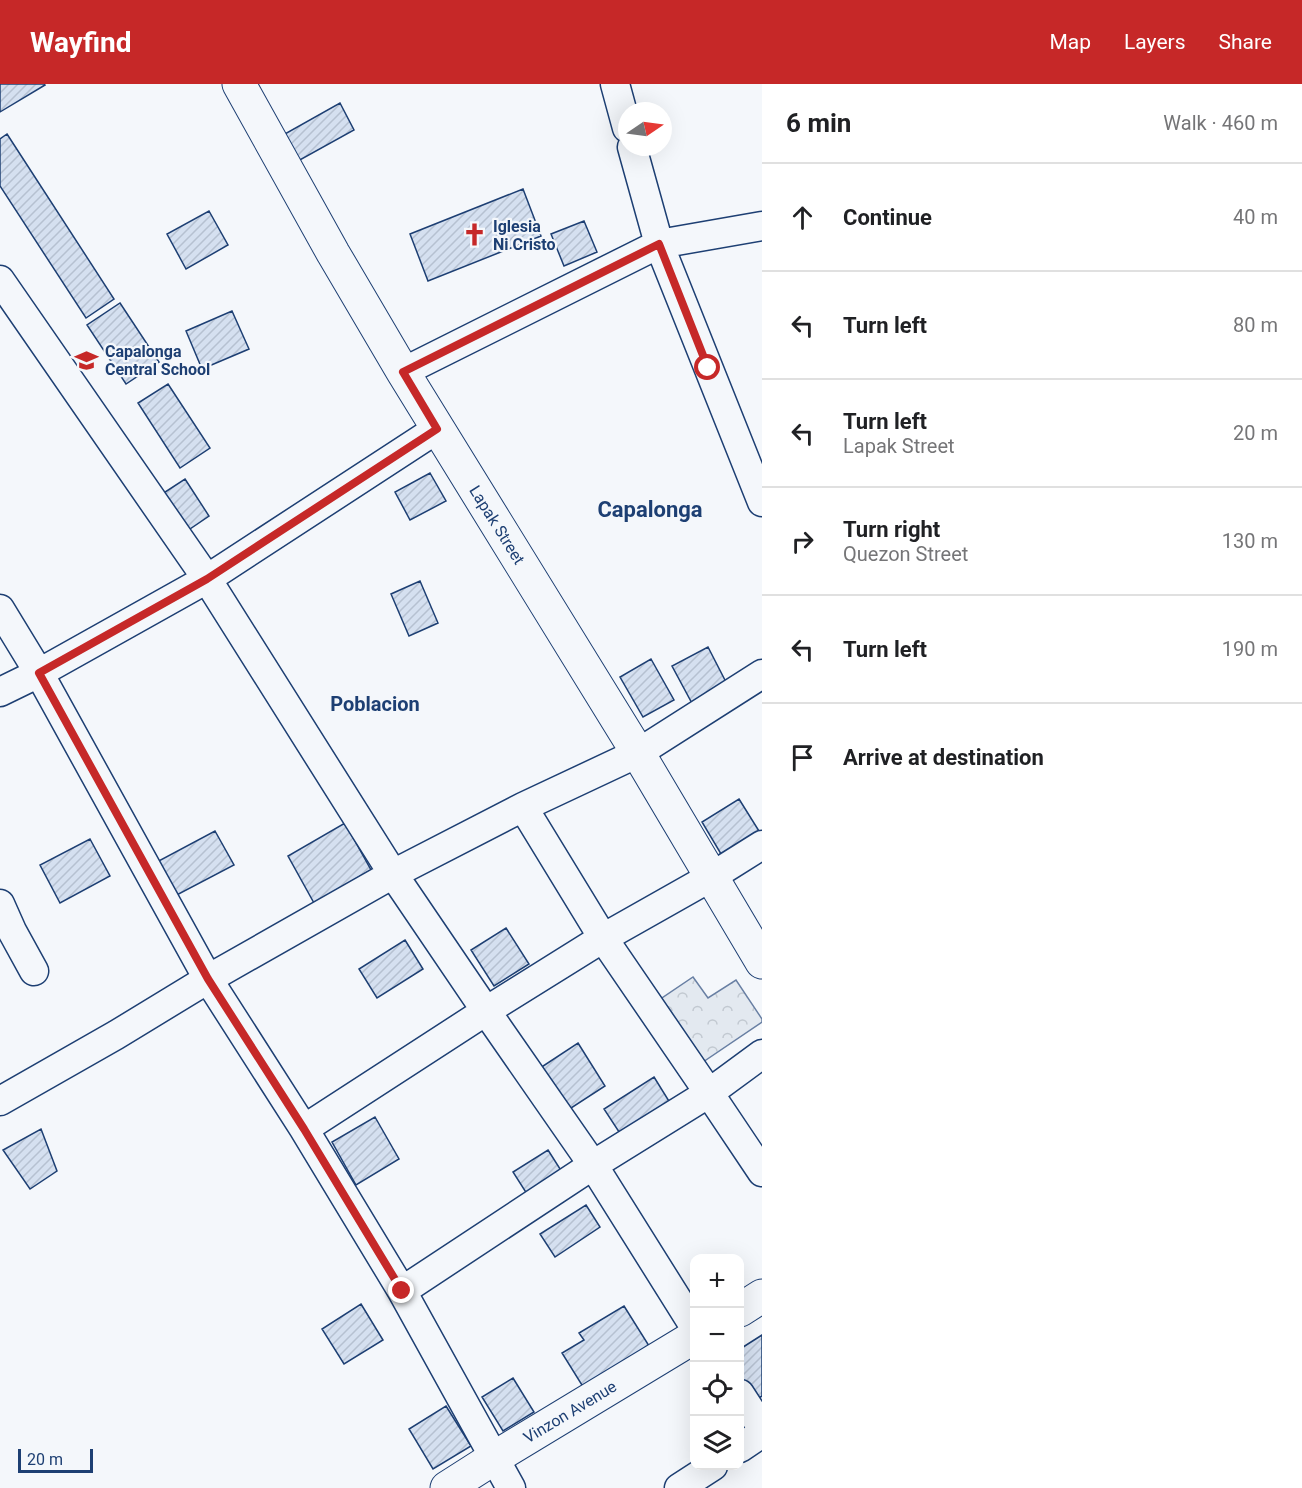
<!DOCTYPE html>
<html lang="en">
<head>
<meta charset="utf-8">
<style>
  body { margin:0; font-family:Roboto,sans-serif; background:#f2f2f2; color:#202124 }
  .controls { position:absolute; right:18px; bottom:18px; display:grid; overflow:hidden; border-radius:12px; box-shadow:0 6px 24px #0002 }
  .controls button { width:54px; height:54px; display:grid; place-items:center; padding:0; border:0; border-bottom:2px solid #e0e0e0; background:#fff; color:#202124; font:30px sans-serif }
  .compass { position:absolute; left:618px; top:18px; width:54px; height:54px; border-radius:50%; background:#fff; box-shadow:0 6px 24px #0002; rotate:77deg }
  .scale { position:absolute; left:18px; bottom:15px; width:75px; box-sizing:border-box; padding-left:6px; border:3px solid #1d3f73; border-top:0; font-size:16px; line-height:21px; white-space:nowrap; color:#1d3f73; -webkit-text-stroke:4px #f4f7fb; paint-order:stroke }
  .stop { position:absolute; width:18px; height:18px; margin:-14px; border:4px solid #c62828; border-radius:50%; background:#fff }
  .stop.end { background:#c62828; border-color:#fff; box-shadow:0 2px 6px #0008 }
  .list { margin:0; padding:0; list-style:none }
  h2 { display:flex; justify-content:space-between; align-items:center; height:78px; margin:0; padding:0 24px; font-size:26px }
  h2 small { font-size:20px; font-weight:400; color:#757577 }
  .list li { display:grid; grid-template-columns:39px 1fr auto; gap:18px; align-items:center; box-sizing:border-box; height:108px; padding:0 24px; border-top:2px solid #e0e0e0 }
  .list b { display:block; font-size:22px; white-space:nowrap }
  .list p { margin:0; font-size:20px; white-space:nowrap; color:#757577 }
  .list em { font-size:20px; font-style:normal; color:#757577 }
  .icon { flex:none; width:33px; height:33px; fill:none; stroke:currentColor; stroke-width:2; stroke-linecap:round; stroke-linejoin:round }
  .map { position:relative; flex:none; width:762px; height:1404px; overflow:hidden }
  header { display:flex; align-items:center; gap:36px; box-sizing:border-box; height:84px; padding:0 30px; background:#c62828; color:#fff }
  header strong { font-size:28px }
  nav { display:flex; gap:33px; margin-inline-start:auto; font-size:21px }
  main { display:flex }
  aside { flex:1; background:#fff }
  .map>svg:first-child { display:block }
  .forest { fill:url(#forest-crowns); stroke:#687fa3; stroke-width:1.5 }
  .building { fill:url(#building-hatch); stroke:#1d3f73; stroke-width:1.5 }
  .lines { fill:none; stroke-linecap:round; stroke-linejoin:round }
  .minor-casing { stroke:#1d3f73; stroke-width:31 }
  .major-casing { stroke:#1d3f73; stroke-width:35 }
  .minor { stroke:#f4f7fb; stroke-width:28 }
  .major { stroke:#f4f7fb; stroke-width:33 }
  .route { stroke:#c62828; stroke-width:8 }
  .labels { text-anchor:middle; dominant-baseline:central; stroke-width:4.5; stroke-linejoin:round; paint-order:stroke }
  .poi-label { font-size:16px; font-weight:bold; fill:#1d3f73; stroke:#f4f7fb; text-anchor:start }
  .street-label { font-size:16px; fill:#1d3f73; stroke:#f4f7fb }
  .quarter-label { font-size:20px; font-weight:bold; fill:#1d3f73; stroke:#f4f7fb }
  .district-label { font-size:22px; font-weight:bold; fill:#1d3f73; stroke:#f4f7fb }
</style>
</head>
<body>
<header>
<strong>Wayfind</strong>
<nav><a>Map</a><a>Layers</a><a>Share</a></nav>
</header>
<main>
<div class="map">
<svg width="762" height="1404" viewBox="0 0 762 1404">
  <defs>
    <pattern id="forest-crowns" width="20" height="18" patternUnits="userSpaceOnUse" patternTransform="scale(1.5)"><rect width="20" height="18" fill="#e3e9f0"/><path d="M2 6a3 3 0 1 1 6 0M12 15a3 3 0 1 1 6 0" fill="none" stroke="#c2c9d1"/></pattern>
    <pattern id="building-hatch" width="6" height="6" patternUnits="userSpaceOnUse" patternTransform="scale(1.5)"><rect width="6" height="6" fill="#d5e0f0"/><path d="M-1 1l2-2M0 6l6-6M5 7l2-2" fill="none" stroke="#b6c1d1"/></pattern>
  </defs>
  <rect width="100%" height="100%" fill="#f4f7fb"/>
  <!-- forest -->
  <path class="forest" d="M693 893 708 914 736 896 762 935V938L700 980 659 916Z"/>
  <!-- building -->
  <path class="building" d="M0 0H44L45 1 0 28Z
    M340 19 354 46 298 77 283 51Z
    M7 50 114 215 86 234 0 102V55Z
    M523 105 541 152 428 197 410 150Z
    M209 127 228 161 186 185 167 150Z
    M584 137 597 168 564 182 551 150Z
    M120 219 159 278 126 300 87 241Z
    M232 227 249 265 202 285 186 247Z
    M168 300 210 364 180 384 138 319Z
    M430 389 446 417 410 436 395 408Z
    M185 395 209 432 184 449 159 412Z
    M420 497 438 539 409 552 391 510Z
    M708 563 729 604 694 623 672 582Z
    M651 575 674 616 643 633 620 593Z
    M739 715 759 747 721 770 702 738Z
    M345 739 371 786 314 819 288 772Z
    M215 747 234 781 171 814 153 780Z
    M90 755 110 792 60 819 40 781Z
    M506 844 529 880 494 902 471 866Z
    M405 856 423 885 377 914 359 885Z
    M578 959 605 1002 565 1028 537 986Z
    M654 993 672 1022 623 1054 604 1025Z
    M375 1033 399 1075 356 1101 332 1058Z
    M41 1045 57 1087 30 1105 3 1066Z
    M548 1066 562 1088 527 1110 513 1088Z
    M586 1121 600 1143 555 1173 540 1150Z
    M361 1220 383 1256 344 1280 322 1245Z
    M624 1222 656 1273 590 1314 562 1269 584 1256 579 1249Z
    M762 1251V1312L751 1319 740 1299V1265Z
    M513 1294 534 1328 503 1347 482 1313Z
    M446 1322 471 1362 433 1385 409 1345Z"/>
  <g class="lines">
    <defs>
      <path id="minor" d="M615 0 627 44
        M632 63 659 160 762 418
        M0 196 207 495 393 790 486 927 593 1081 694 1242
        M403 288 659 160 762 142
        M0 525 39 589 208 895 304 1045 402 1207 511 1404
        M0 608 39 589 207 495 437 345
        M523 723 603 854 709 1009 762 1088
        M0 820 12 847 34 887
        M0 1017 116 951 208 895 393 790 523 723 638 669 762 590
        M304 1045 486 927 603 854 711 793 762 761
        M402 1207 593 1081 709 1009 762 970
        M740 1310 762 1344
        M740 1364 762 1349
        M679 1404 713 1382"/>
      <path id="major" d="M239 0 333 169 403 288 638 669 762 878
        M740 1226 762 1212
        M447 1404 494 1374 694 1253"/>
    </defs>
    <!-- minor casing -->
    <use href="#minor" class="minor-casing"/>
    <!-- major casing -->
    <use href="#major" class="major-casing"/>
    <!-- minor -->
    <use href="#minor" class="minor"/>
    <!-- major -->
    <use href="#major" class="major"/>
  </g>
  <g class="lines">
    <!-- route -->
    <path class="route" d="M402 1207 304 1045 208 895 39 589 207 495 437 345 403 288 659 160 708 284"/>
  </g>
  <!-- icons -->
  <defs>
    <symbol id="church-bare" viewBox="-9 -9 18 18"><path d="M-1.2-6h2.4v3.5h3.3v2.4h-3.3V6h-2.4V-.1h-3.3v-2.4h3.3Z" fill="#c62828" stroke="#f4f7fb" stroke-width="2.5" paint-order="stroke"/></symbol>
    <symbol id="school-bare" viewBox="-9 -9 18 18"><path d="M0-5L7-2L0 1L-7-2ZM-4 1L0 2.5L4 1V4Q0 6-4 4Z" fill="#c62828" stroke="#f4f7fb" stroke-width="2.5" paint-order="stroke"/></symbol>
  </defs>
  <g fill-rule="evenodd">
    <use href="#church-bare" x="458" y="134" width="33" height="33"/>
    <use href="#school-bare" x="70" y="260" width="33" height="33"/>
  </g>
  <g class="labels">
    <!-- poi labels -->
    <g class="poi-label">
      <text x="493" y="142">Iglesia<tspan x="493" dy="18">Ni Cristo</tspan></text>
      <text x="105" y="267">Capalonga<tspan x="105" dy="18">Central School</tspan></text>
    </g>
    <!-- street labels -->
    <g class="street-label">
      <text transform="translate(497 441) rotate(58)">Lapak Street</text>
      <text transform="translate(570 1328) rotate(-31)">Vinzon Avenue</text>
    </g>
    <!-- quarter labels -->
    <g class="quarter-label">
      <text x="375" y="620">Poblacion</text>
    </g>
    <!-- district labels -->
    <g class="district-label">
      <text x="650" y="425">Capalonga</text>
    </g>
  </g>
</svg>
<div class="controls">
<button>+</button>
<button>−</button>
<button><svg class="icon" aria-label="locate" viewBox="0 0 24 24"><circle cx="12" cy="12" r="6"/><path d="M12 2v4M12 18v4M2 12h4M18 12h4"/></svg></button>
<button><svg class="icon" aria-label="layers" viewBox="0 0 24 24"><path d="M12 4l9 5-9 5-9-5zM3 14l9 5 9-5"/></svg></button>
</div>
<svg class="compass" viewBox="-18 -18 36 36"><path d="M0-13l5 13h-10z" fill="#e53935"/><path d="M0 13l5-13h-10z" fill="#757577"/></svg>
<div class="scale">20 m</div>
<div class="stop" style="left:708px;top:284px"></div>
<div class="stop end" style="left:402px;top:1207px"></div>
</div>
<aside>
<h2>6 min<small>Walk · 460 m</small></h2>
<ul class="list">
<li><svg class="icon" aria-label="ahead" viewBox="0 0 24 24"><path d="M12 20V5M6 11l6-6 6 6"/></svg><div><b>Continue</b></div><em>40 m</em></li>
<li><svg class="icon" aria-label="left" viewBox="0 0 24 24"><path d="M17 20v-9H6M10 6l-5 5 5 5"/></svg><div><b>Turn left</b></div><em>80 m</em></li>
<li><svg class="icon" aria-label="left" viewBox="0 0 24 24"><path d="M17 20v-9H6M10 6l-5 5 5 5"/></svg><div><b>Turn left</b><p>Lapak Street</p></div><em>20 m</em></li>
<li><svg class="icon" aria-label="right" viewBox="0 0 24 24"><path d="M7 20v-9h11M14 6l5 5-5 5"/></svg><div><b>Turn right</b><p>Quezon Street</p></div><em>130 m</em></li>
<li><svg class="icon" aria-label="left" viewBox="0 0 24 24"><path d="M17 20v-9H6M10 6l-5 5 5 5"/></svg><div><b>Turn left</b></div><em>190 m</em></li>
<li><svg class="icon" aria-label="arrive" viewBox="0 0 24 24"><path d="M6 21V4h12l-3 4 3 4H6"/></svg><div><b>Arrive at destination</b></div></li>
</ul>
</aside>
</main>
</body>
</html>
